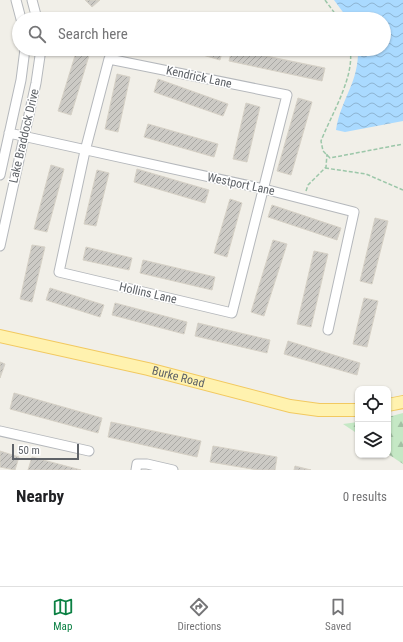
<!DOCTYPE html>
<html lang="en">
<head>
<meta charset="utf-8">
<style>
  body { margin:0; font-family:"Roboto Condensed",sans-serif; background:#f6f6f6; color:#202124 }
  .controls { position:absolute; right:12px; bottom:12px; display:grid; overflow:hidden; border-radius:8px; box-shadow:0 1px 3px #0004 }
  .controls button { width:36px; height:36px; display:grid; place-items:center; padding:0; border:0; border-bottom:1px solid #e0e0e0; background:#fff; color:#202124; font:20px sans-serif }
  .scale { position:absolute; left:12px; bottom:10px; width:67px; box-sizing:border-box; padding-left:4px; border:2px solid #5f6368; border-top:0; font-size:11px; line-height:14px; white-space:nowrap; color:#5f6368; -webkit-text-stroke:3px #fff; paint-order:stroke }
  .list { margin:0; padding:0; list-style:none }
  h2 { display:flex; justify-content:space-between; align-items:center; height:52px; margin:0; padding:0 16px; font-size:17px }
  h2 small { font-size:13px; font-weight:400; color:#757577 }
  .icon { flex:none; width:22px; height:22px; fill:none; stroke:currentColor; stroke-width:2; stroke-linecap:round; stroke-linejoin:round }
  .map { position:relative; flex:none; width:403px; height:470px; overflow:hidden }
  .search { position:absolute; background:#fff; box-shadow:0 1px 3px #0004; left:12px; right:12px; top:12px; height:44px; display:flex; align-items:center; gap:10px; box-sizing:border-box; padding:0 14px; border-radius:22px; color:#757577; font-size:15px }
  .sheet { height:116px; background:#fff }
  nav { display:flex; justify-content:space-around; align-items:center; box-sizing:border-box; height:56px; border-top:1px solid #e0e0e0; background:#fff; font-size:11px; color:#757577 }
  nav a { display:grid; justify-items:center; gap:2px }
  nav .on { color:#0b8043 }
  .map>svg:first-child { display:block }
  .forest { fill:url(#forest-firs) }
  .water { fill:url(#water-waves) }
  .building { fill:url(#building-hatch); stroke:#d6d1c6 }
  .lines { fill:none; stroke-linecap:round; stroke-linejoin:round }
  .minor-casing { stroke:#b5b8bc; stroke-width:11 }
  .major-casing { stroke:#f2c960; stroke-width:14 }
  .path { stroke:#9cc7a9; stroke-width:1.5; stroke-dasharray:4 2; stroke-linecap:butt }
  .minor { stroke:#fff; stroke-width:9 }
  .major { stroke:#fff2af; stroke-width:12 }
  .labels { text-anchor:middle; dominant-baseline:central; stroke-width:3; stroke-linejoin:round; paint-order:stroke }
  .street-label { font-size:12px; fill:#5f6368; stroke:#fff }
</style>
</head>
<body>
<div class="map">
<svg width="403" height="470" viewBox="0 0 403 470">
  <defs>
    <pattern id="forest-firs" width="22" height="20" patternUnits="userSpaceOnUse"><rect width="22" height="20" fill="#c5e8c5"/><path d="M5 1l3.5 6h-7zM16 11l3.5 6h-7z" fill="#a3c0a4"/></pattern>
    <pattern id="water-waves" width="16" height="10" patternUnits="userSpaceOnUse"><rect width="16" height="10" fill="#aadaff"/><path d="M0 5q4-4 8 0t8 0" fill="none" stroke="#8eb4d2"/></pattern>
    <pattern id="building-hatch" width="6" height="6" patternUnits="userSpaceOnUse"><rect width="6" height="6" fill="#cccac5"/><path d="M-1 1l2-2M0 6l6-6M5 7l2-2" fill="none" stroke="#a9a8a4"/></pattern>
  </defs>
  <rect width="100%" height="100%" fill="#f1efe8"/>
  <!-- forest -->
  <path class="forest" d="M403 413V464L388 454V417Z
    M358 422V434L343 424Z"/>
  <!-- water -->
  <path class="water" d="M334 0H403V121L345 132 336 130C341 98 359 83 358 49H384V19H348Z"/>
  <!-- building -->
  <path class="building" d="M85 0H100L92 7Z
    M77 49H91L71 115 58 111Z
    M182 49H223L220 60Z
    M232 49 325 68 322 81 229 61Z
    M117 74 130 77 118 132 105 129Z
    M158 79 228 104 223 116 154 92Z
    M298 98 312 102 291 175 277 171Z
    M246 103 260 107 247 162 233 159Z
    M148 124 218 144 214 157 144 137Z
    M51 165 64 169 47 232 34 229Z
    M137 169 209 190 205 203 134 182Z
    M97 170 109 173 96 226 84 224Z
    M230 199 242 203 227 257 214 253Z
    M272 205 341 228 337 240 268 217Z
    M375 218 388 221 372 284 360 281Z
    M273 240 287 244 264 316 251 312Z
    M32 245 45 247 32 302 20 299Z
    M86 247 132 258 129 270 83 260Z
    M314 251 328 254 311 327 297 324Z
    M143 260 215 277 212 290 140 273Z
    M50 288 104 305 100 317 46 300Z
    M364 298 378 301 367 347 353 344Z
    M115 303 187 322 184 334 112 315Z
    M198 323 270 340 267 353 195 336Z
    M288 341 360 363 357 375 284 354Z
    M0 362 5 364 0 378Z
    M14 393 102 418 98 433 10 409Z
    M111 422 201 441 197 457 108 437Z
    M213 446 277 457 275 470H258L210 462Z
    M0 451 19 457 15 470 0 467Z
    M32 457 81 470H28Z
    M295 466 311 470H294Z"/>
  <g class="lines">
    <defs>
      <path id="minor" d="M16 0 21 19
        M32 0 37 19
        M109 59 287 95 232 313 59 272 85 151Z
        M9 133 264 189 354 212 328 330
        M0 175 21 80 25 49
        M0 246 36 83 41 49
        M0 431 89 451
        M136 470 137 464H147L173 470"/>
      <g id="major">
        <path id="s1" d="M0 336 148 369 290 406 319 410H358"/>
        <path d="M388 405 403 402"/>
      </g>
    </defs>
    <!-- minor casing -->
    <use href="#minor" class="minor-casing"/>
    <!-- major casing -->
    <use href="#major" class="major-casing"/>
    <!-- path -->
    <path class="path" d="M325 0 339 19
      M350 49C355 77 331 115 321 141L323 151 330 158 403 144
      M325 168 366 174 403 190
      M306 191 308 185 326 167 327 154"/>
    <!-- minor -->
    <use href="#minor" class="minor"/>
    <!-- major -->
    <use href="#major" class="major"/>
  </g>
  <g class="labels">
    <!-- street labels -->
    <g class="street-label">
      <text transform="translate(199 77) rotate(12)">Kendrick Lane</text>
      <text transform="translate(24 136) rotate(-77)">Lake Braddock Drive</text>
      <text transform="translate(241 184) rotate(12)">Westport Lane</text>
      <text transform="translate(148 293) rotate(13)">Hollins Lane</text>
      <text stroke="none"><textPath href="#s1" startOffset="183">Burke Road</textPath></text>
    </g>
  </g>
</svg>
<div class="controls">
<button><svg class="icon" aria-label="locate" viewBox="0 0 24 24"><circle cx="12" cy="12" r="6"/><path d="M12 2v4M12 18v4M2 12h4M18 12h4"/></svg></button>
<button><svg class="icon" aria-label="layers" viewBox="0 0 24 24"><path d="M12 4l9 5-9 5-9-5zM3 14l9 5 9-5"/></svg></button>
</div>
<div class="scale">50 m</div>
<div class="search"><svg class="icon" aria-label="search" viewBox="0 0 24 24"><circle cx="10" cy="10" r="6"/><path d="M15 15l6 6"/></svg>Search here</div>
</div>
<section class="sheet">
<h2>Nearby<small>0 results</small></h2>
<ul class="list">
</ul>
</section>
<nav>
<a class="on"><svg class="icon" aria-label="map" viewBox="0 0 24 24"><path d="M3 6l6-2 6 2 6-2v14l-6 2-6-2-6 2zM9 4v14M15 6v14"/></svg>Map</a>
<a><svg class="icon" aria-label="directions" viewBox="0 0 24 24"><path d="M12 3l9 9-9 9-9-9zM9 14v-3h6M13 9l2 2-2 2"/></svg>Directions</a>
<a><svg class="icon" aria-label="saved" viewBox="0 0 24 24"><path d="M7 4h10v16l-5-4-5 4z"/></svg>Saved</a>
</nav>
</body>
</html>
